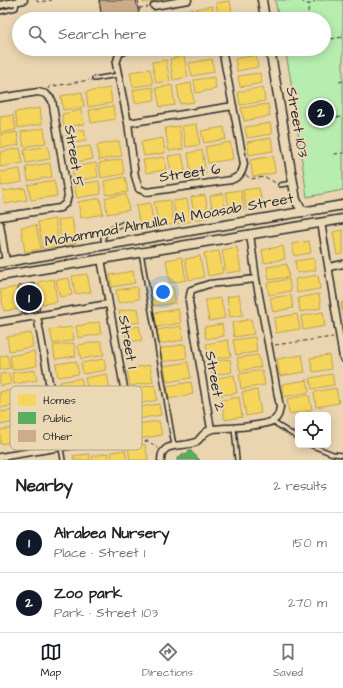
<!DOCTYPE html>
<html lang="en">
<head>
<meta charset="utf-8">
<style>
  body { margin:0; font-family:"Architects Daughter",sans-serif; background:#f2f2f2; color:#222 }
  .controls { position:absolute; right:12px; bottom:12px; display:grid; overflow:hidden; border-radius:6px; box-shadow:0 2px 10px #0003 }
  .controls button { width:36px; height:36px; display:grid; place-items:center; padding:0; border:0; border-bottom:1px solid #e0e0e0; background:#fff; color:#222; font:20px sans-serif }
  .you { position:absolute; left:163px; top:292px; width:14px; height:14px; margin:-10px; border:3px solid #fff; border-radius:50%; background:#1a73e8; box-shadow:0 0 0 6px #1a73e833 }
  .badge { display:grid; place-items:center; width:26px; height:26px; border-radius:50%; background:#111827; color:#fff; font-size:13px; font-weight:700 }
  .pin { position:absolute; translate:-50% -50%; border:2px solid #fff; box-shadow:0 1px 4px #0006 }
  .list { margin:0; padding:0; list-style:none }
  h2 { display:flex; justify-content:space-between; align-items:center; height:52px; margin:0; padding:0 16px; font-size:17px }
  h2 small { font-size:13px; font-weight:400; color:#767676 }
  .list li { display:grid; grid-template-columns:26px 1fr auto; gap:12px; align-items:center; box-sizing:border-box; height:60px; padding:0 16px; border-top:1px solid #e0e0e0 }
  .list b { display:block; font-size:15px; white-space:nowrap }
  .list p { margin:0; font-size:13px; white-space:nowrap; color:#767676 }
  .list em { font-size:13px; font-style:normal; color:#767676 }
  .icon { flex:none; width:22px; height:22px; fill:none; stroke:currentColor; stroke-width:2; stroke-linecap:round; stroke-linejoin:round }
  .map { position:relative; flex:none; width:343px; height:460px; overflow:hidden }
  .search { position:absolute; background:#fff; box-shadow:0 2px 10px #0003; left:12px; right:12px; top:12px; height:44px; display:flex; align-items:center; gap:10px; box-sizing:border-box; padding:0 14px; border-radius:22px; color:#767676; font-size:15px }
  .sheet { height:172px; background:#fff }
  nav { display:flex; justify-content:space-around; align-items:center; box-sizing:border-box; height:56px; border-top:1px solid #e0e0e0; background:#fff; font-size:11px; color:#767676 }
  nav a { display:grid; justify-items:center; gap:2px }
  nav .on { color:#111827 }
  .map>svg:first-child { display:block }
  .green { fill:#b7edaf; stroke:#718c6d }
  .homes { fill:#f6d55c; stroke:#b9a24d }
  .public { fill:#5aae61; stroke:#4c8751 }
  .building { fill:#ceac8b; stroke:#2b2b2b }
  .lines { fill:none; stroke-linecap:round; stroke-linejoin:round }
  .service-casing { stroke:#2b2b2b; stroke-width:6 }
  .minor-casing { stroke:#2b2b2b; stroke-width:9 }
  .tertiary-casing { stroke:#2b2b2b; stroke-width:11 }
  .path { stroke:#2b2b2b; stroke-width:1; stroke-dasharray:4 3; stroke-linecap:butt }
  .service { stroke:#ebd9b6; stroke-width:3 }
  .minor { stroke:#ebd9b6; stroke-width:6 }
  .tertiary { stroke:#ebd9b6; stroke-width:8 }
  .labels { text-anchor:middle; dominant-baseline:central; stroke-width:4; stroke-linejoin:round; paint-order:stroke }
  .street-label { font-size:15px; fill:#2b2b2b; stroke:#ebd9b6 }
  .key { fill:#ebd9b6; stroke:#b1a58c; stroke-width:1 }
  .key-label { font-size:11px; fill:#2b2b2b }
</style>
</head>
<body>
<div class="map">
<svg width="343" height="460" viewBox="0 0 343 460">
  <rect width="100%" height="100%" fill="#ebd5b1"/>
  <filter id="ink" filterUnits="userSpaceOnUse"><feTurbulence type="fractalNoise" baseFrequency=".025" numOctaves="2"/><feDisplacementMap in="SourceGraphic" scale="8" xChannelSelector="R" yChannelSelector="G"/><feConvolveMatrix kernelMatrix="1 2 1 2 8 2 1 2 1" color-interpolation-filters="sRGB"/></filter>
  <g filter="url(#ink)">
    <!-- green -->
    <path class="green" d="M275 0H343V190L307 197 290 76 285 49H324V19H279Z"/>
    <!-- homes -->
    <path class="homes" d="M143 0H157V1L143 3Z
      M230 1 233 19H219L216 3Z
      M212 6 215 19H198L196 9Z
      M193 9 195 19H179L178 12Z
      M175 14 176 19H162L161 16Z
      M158 16V19H143Z
      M256 55 258 67 237 71 235 59Z
      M184 56 188 77 173 80 170 59Z
      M212 59 214 72 192 76 189 63Z
      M166 60 170 81 156 83 152 62Z
      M150 69 153 84 133 87 130 72Z
      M260 73 262 83 240 87 238 76Z
      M214 77 216 89 196 93 194 80Z
      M191 83 194 102 180 104 177 86Z
      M172 85 175 105 160 107 156 88Z
      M153 87 155 100 135 103 133 90Z
      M263 87 265 101 240 105 238 92Z
      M110 88 112 103 88 107 86 92Z
      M82 92 84 107 63 110 61 96Z
      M268 104 270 116 244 121 241 108Z
      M113 106 115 119 91 123 89 110Z
      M40 108 42 124 18 128 15 112Z
      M81 110 84 124 64 127 62 114Z
      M13 115 16 130 0 133V117Z
      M270 123 272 134 247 138 245 127Z
      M197 124 200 145 186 147 182 126Z
      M179 126 183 149 169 151 165 128Z
      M224 127 226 139 204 143 201 131Z
      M44 128 46 143 24 147 21 132Z
      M84 129 86 141 68 144 66 132Z
      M17 132 19 145 0 148V135Z
      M163 138 165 153 144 156 141 142Z
      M271 138 273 151 249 155 247 142Z
      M119 141 122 156 99 160 97 145Z
      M230 142 233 159 208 163 205 147Z
      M48 146 50 159 26 163 24 150Z
      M90 146 93 159 71 163 69 149Z
      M20 148 23 163 0 167V152Z
      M202 150 206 173 191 175 188 153Z
      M182 154 186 175 172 177 168 156Z
      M273 156 275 173 253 177 250 160Z
      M164 157 166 170 146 173 143 160Z
      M122 159 124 174 101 178 99 163Z
      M50 163 52 177 28 181 26 167Z
      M96 163 98 177 74 181 72 167Z
      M20 169 22 182 1 186 0 172Z
      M125 177 128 192 106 195 104 181Z
      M54 180 57 196 31 200 28 185Z
      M99 181 101 194 77 198 74 185Z
      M25 188 27 200 5 204 3 191Z
      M259 188 263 209 247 211 243 190Z
      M241 190 244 209 230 212 226 192Z
      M223 193 226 213 213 215 210 196Z
      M126 194 129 210 107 214 105 198Z
      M205 195 209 217 195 220 191 197Z
      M100 198 103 214 81 218 78 202Z
      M187 199 191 221 177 224 173 201Z
      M170 200 174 224 159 227 154 202Z
      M150 203 154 225 140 227 136 205Z
      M72 218 76 243 62 246 58 220Z
      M55 219 59 246 43 249 38 222Z
      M36 225 41 249 25 252 21 227Z
      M343 230V254L337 255 333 232Z
      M309 241 311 253 294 256 292 244Z
      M283 246 285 259 264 263 262 250Z
      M237 247 241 271 226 273 222 250Z
      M219 251 223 273 208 276 204 253Z
      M200 256 204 277 189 280 185 259Z
      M182 257 186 280 170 283 166 260Z
      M314 258 316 270 297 273 295 261Z
      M287 264 289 277 269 280 267 267Z
      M133 271 135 283 112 287 110 275Z
      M87 274 91 292 75 294 72 276Z
      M318 275 320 289 297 293 295 279Z
      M69 278 72 295 60 297 56 280Z
      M54 279 57 302 42 304 38 282Z
      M289 279 291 291 269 295 267 283Z
      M16 287 19 309 4 311 0 290Z
      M137 287 139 299 118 303 116 290Z
      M173 287 176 303 153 306 150 291Z
      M319 294 321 308 300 312 298 298Z
      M239 295 243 315 230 317 227 297Z
      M291 295 293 308 273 312 270 298Z
      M221 298 225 318 209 321 205 300Z
      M343 302V317L341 303Z
      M138 308 140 322 121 325 119 311Z
      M178 309 181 323 157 327 154 313Z
      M323 312 325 326 303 330 301 316Z
      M297 314 300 329 276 333 274 318Z
      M251 319 254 334 234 337 232 323Z
      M99 322 101 334 78 338 76 326Z
      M222 324 224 336 206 339 204 327Z
      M139 326 142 340 127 342 124 329Z
      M181 326 183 340 159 344 157 330Z
      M72 327 74 340 53 344 50 330Z
      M31 333 33 347 9 351 7 337Z
      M255 337 257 352 236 355 233 340Z
      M228 340 231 356 209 360 206 344Z
      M101 341 104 355 81 359 78 345Z
      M74 343 76 356 55 359 53 346Z
      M185 344 187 358 162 362 159 349Z
      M34 351 37 366 12 370 10 356Z
      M7 355 10 368 0 370V356Z
      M258 355 261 367 240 371 237 358Z
      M302 355 305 372 280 376 277 359Z
      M329 355 331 369 313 372 310 358Z
      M104 359 106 370 83 374 81 363Z
      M230 359 232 372 212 375 210 362Z
      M76 361 79 374 58 377 56 364Z
      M188 362 191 378 167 382 164 366Z
      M150 365 153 382 130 386 127 369Z
      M35 370 37 380 14 384 12 373Z
      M262 370 265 385 241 389 239 374Z
      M9 373 11 384 0 386V374Z
      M107 374 110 389 88 393 85 378Z
      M332 374 334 385 312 389 310 378Z
      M234 375 237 393 216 396 213 379Z
      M81 378 84 393 62 397 60 382Z
      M307 380 309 392 284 397 282 384Z
      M191 382 193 394 169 399 167 386Z
      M39 385 42 399 18 403 16 389Z
      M155 385 157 400 133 405 130 389Z
      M336 388 339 403 316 407 314 392Z
      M12 390 15 405 0 408V392Z
      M257 390 261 413 246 416 242 392Z
      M309 395 312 410 289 414 287 399Z
      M239 397 242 417 225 420 221 400Z
      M159 404 161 415 137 419 135 408Z
      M14 410 16 422 0 425V412Z
      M159 421 162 435 139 439 137 424Z
      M18 427 21 441 0 444V430Z
      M145 444 148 460H130L128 447Z
      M125 450 127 460H112L111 452Z
      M108 453 109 460H93L92 456Z
      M89 454 90 460H74L73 456Z"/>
    <!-- public -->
    <path class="public" d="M122 6 135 19H109Z
      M190 450 200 460H176L183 453 186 455Z"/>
    <!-- building -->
    <path class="building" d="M99 0H136L140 19H102Z
      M35 283 40 310 22 313 18 286Z"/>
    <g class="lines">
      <defs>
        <path id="service" d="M0 12 16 8 17 1
          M94 79 118 75
          M280 185 292 183
          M104 244 103 238 106 231 125 223
          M141 252 174 446
          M273 422 298 438
          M234 428 237 460
          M310 445 333 454 343 455
          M61 448 63 460"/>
        <path id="minor" d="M0 5 24 0
          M154 6 188 0
          M128 49 119 54 116 64 128 123 135 176 139 189 147 192 231 180C240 176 242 174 244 164L222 49
          M0 98 38 92 46 94 52 100 68 196 66 203 60 208 0 217
          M128 123 233 106
          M321 222 343 358
          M0 224 6 262
          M329 267 343 264
          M37 316 61 448
          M0 322 108 304
          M211 429 189 301 191 290 209 284 256 279
          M0 457 123 437 128 433 131 427 101 259
          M161 460C161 440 185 448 196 442 201 439 203 432 210 430 214 428 220 429 225 428 234 428 268 425 274 420 279 417 279 412 280 407L256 279 250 234"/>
        <path id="tertiary" d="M262 0 265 19
          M270 49 296 200 301 209 305 212
          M0 263 343 205
          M0 276 343 219"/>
      </defs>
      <!-- service casing -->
      <use href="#service" class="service-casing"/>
      <!-- minor casing -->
      <use href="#minor" class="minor-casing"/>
      <!-- tertiary casing -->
      <use href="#tertiary" class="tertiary-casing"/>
      <!-- path -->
      <path class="path" d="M36 0 38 2 52 0
        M99 0 102 19
        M138 0 141 19
        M301 0C306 6 312 5 316 0
        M343 0V1
        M139 8 148 7
        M307 19 309 4
        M324 40 343 37
        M107 49 108 52 113 53
        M339 82 343 81
        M48 89 49 87 89 80
        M330 118 343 117
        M334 154 343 153
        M246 175 251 179 265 177 276 183
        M275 345 333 337
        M133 436 140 442 148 441 158 448"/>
      <!-- service -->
      <use href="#service" class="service"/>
      <!-- minor -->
      <use href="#minor" class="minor"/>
      <!-- tertiary -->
      <use href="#tertiary" class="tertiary"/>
    </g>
  </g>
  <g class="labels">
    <!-- street labels -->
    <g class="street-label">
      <text transform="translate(297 122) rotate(80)">Street 103</text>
      <text transform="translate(74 156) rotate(81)">Street 5</text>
      <text transform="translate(190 173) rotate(-8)">Street 6</text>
      <text transform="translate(169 220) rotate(-10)">Mohammad Almulla Al Moasab Street</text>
      <text transform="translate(128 342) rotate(80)">Street 1</text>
      <text transform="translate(215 381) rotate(80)">Street 2</text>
    </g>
  </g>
  <!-- legend -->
  <rect x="10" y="386" width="132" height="64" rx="6" class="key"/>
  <rect x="18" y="394" width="18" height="12" fill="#f6d55c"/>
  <rect x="18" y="412" width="18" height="12" fill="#5aae61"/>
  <rect x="18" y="430" width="18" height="12" fill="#ceac8b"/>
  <g class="key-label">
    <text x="43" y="404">Homes</text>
    <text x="43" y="422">Public</text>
    <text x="43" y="440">Other</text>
  </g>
</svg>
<div class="controls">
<button><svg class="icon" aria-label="locate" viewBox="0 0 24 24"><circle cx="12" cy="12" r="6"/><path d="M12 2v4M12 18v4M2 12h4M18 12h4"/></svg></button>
</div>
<div class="you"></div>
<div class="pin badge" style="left:29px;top:298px">1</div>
<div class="pin badge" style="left:321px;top:113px">2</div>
<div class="search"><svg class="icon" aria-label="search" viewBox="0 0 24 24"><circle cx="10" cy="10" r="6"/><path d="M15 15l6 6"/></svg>Search here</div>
</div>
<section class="sheet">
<h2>Nearby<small>2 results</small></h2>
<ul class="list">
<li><span class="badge">1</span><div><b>Alrabea Nursery</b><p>Place · Street 1</p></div><em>150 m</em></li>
<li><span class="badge">2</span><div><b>Zoo park</b><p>Park · Street 103</p></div><em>270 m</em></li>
</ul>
</section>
<nav>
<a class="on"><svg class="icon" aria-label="map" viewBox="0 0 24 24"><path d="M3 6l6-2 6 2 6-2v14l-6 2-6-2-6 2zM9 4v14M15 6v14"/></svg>Map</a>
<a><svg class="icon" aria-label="directions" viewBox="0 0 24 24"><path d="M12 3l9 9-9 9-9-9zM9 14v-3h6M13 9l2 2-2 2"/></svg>Directions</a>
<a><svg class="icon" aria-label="saved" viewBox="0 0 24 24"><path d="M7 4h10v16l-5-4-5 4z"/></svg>Saved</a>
</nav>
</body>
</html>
